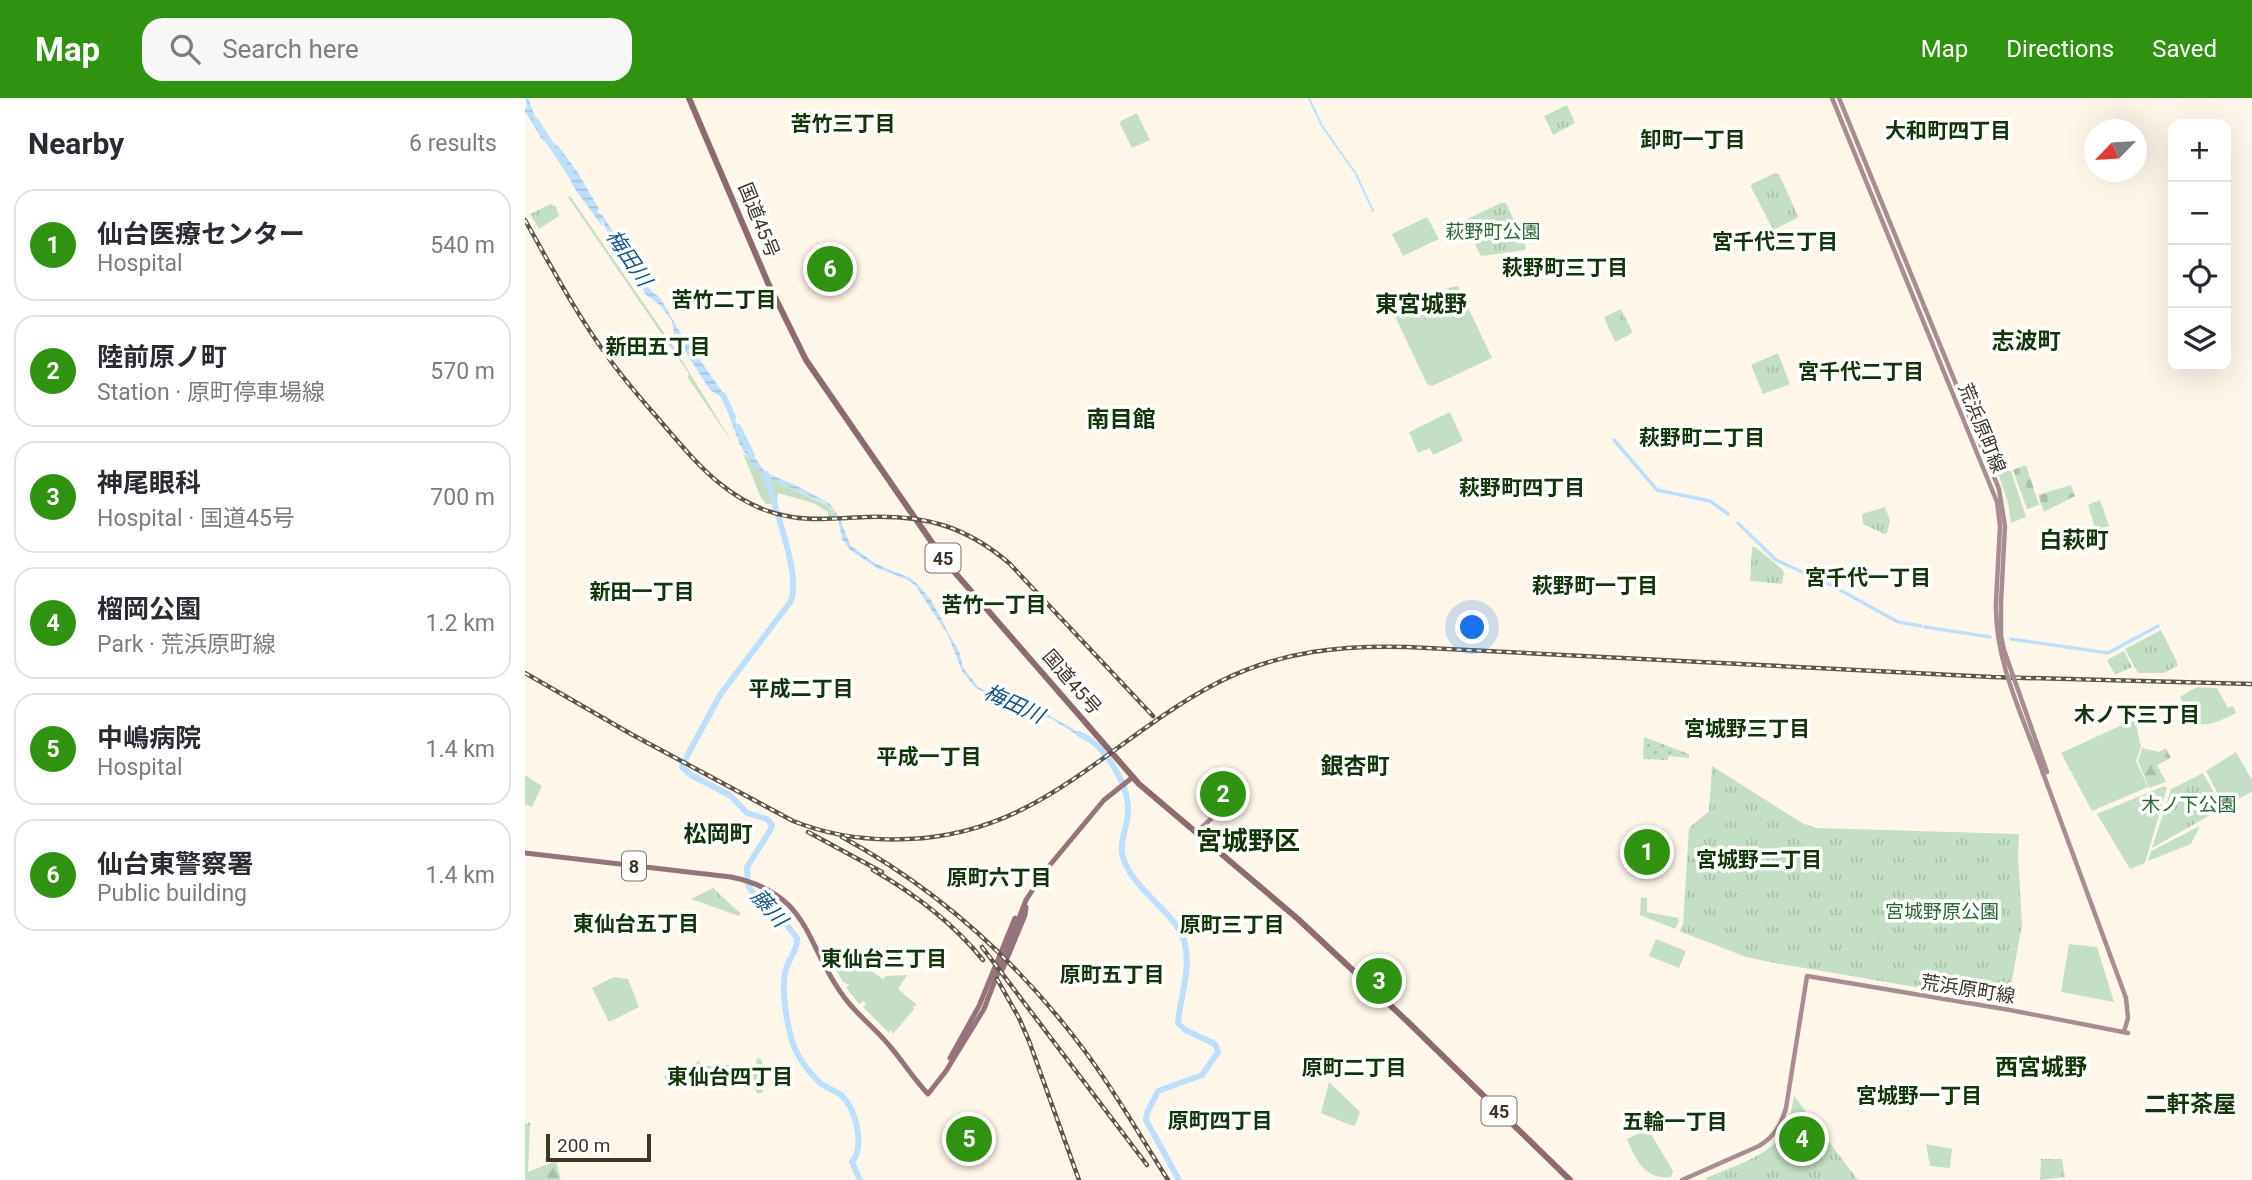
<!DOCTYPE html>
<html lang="en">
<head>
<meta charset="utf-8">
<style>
  body { margin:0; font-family:Roboto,"Noto Sans JP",sans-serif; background:#f7f7f7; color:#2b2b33 }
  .controls { position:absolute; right:21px; top:21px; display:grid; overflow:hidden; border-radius:14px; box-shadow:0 7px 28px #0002 }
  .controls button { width:63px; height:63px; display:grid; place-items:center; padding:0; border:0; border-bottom:2px solid #e1e1e2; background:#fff; color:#2b2b33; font:35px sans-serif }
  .compass { position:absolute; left:1559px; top:21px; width:63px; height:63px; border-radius:50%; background:#fff; box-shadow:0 7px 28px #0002; rotate:245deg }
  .scale { position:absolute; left:21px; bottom:18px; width:105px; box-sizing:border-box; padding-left:7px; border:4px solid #3d3529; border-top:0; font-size:19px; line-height:24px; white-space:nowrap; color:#3d3529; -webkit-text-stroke:5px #fff; paint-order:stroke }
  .you { position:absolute; left:948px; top:530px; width:24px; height:24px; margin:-18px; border:5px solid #fff; border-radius:50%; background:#1a73e8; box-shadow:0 0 0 10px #1a73e833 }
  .badge { display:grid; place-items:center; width:46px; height:46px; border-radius:50%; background:#2f9211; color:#fff; font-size:23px; font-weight:700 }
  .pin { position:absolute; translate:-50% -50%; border:4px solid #fff; box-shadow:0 2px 7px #0006 }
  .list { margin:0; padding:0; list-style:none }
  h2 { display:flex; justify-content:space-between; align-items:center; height:91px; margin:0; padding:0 28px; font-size:30px }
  h2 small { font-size:23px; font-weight:400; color:#7c7c81 }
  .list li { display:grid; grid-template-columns:46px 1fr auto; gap:21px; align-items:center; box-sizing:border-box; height:112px; margin:0 14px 14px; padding:0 14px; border:2px solid #e1e1e2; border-radius:21px }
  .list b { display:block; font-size:26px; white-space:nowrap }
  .list p { margin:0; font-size:23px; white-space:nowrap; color:#7c7c81 }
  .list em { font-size:23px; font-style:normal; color:#7c7c81 }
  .icon { flex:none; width:38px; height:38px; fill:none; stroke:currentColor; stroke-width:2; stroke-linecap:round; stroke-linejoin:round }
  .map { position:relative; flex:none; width:1727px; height:1082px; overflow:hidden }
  header { display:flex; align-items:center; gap:42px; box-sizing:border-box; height:98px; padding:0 35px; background:#2f9211; color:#fff }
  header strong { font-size:33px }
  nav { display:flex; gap:38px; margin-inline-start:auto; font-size:24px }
  .search { width:490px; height:63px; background:#f7f7f7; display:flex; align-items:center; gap:18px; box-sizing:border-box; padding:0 24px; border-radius:21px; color:#7c7c81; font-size:26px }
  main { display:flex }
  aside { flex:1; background:#fff }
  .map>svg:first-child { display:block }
  .grass { fill:#c5dfc7 }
  .forest { fill:url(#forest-firs) }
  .cemetery { fill:url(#cemetery-stones) }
  .park { fill:url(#park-tufts) }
  .garden { fill:url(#garden-dots) }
  .water { fill:url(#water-rules) }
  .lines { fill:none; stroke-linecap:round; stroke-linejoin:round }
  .stream { stroke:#bee0ff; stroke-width:2 }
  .canal { stroke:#bee0ff; stroke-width:3.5 }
  .river { stroke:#bee0ff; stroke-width:6 }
  .secondary { stroke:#a78d92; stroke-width:4.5 }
  .primary { stroke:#94747a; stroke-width:5 }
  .trunk { stroke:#8b6a70; stroke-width:6 }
  .rail-casing { stroke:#5e564a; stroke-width:4.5 }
  .rail { stroke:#fff; stroke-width:2; stroke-dasharray:5; stroke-linecap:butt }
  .secondary-bridge { stroke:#a78d92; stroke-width:4.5 }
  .labels { text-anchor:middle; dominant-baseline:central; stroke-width:7; stroke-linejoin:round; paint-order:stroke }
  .shield { fill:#fff; stroke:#777269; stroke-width:2 }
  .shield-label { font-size:18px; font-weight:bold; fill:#3d3529 }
  .street-label { font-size:19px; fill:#3d3529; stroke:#fff }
  .park-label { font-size:19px; fill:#2a6736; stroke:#fff }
  .neighbourhood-label { font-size:21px; font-weight:bold; fill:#12350a; stroke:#fff }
  .water-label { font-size:21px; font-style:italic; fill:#125584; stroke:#fff }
  .quarter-label { font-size:23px; font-weight:bold; fill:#12350a; stroke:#fff }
  .district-label { font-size:26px; font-weight:bold; fill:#12350a; stroke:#fff }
</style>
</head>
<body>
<header>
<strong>Map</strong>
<div class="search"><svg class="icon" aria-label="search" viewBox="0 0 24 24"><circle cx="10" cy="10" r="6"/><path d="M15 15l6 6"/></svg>Search here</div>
<nav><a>Map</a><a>Directions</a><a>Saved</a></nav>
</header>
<main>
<aside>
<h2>Nearby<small>6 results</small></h2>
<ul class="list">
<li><span class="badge">1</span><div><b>仙台医療センター</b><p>Hospital</p></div><em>540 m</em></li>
<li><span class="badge">2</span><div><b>陸前原ノ町</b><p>Station · 原町停車場線</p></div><em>570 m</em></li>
<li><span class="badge">3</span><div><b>神尾眼科</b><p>Hospital · 国道45号</p></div><em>700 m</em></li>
<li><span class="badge">4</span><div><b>榴岡公園</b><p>Park · 荒浜原町線</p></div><em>1.2 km</em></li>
<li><span class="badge">5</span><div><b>中嶋病院</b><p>Hospital</p></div><em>1.4 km</em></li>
<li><span class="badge">6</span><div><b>仙台東警察署</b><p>Public building</p></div><em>1.4 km</em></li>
</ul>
</aside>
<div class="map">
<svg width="1727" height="1082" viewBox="0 0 1727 1082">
  <defs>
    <pattern id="forest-firs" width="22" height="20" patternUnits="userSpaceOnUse" patternTransform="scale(1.75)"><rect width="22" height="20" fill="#c5dfc7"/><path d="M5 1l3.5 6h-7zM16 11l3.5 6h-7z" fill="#aac0ab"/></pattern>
    <pattern id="cemetery-stones" width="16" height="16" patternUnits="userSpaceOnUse" patternTransform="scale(1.75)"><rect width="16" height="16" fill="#c5dfc7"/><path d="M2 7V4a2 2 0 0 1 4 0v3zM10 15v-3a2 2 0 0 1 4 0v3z" fill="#aac0ab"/></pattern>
    <pattern id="park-tufts" width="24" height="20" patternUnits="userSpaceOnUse" patternTransform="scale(1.75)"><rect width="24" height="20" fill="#c5dfc7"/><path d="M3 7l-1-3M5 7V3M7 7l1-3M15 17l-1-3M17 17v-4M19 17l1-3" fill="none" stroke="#aac0ab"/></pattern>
    <pattern id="garden-dots" width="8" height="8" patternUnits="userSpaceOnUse" patternTransform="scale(1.75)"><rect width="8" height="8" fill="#c5dfc7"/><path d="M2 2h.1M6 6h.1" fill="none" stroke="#aac0ab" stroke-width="1.8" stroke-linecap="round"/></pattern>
    <pattern id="water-rules" width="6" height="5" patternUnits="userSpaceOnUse" patternTransform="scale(1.75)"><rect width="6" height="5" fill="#bee0ff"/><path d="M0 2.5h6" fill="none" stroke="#a4c1db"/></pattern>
  </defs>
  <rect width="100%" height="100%" fill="#fef6e9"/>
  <!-- grass -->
  <path class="grass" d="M612 15 625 42 607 50 594 24Z
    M45 98 150 251 209 347 163 280 164 276 43 99Z
    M902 119 914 141 878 158 867 136Z
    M933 188 967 260 907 288 902 286 869 216 927 189Z
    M925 314 938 343 908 357 905 350 893 355 884 334Z
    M218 355 240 377 246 406H241L235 398Z
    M1483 372 1486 373 1501 419 1486 425 1483 405 1473 375Z
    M243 380 302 407 312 419H303V414L288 405 253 395 252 406H249Z
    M1672 589 1692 590 1703 610 1708 608 1711 615C1680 630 1669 635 1655 599Z
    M1610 621 1616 649 1611 663 1623 689 1567 713 1536 655Z
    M1711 654 1727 682V694L1699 708 1681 673Z
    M0 677 17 688 7 709 0 706Z
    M1639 688 1642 690 1620 765 1605 771 1572 716Z
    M1675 728 1666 746 1623 763 1626 753Z
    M1116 799 1122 800V814L1153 820 1154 824 1150 831 1115 817Z
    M1131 841 1161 853 1154 870 1124 858Z
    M1544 846 1572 849 1589 904 1536 894Z
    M314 865 325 868 342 866 340 869 358 881 361 878 382 877 373 891 392 907 388 908 389 911 368 936 365 931 364 935 338 909 341 906 339 903 334 906 320 888 323 889 324 887 318 884 310 870Z
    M89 879 103 881 114 909 84 924 67 890Z
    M804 984 835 1014 831 1026 828 1028 796 1015Z
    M1123 1031 1148 1073 1146 1079C1119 1082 1111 1062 1102 1041Z"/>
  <!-- forest -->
  <path class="forest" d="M1617 650 1634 654 1641 650 1646 660 1632 667 1641 684 1624 690 1613 663Z
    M5 1024 3 1074 31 1063 36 1082H0V1026Z"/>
  <!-- cemetery -->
  <path class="cemetery" d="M1501 367 1514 407 1502 411 1488 372Z
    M1546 387 1550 398 1519 414 1513 397Z"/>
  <!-- park -->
  <path class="park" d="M1042 7 1050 25 1028 37 1019 18Z
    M1250 75 1254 76 1273 118 1272 120 1248 132 1226 89 1227 86Z
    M976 105H981L1001 149 1000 152 956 158 939 126 940 122Z
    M26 106 31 109 34 118 14 131 5 116Z
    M1096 211 1107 233 1106 236 1090 244 1079 219Z
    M1253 255 1265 286 1238 296 1226 267Z
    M1575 402 1584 428 1571 433 1563 407Z
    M1360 409 1365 423 1362 435 1359 436 1338 426 1337 416Z
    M1227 449H1230L1257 471 1259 474 1257 486 1225 483Z
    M1636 532 1652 564V568L1639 575H1613L1600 551Z
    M1599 553 1607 569 1590 577 1582 562Z
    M1187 668 1277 725 1291 730 1494 736 1493 758 1497 826 1483 905 1250 865 1221 859 1154 833 1158 826 1164 730 1184 713Z
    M1678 675 1698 710 1627 750 1646 691Z
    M188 790 215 815 214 818 166 801Z
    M232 960 237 962 238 994 233 996 216 974 192 971V967H231Z
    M175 963V968H186L187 974 176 976 146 990 143 989 139 978Z
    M1269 998 1333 1082H1182L1181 1080C1207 1068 1253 1056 1263 1026 1266 1017 1267 1007 1269 998Z
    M1401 1046 1427 1051 1425 1070 1405 1068Z
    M1516 1061H1537L1540 1079 1515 1082Z"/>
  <!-- garden -->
  <path class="garden" d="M1119 639 1164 656V660L1144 658 1143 662 1118 661Z"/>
  <!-- water -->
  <path class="water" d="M0 0H3L18 39 34 49 53 75 74 111 72 114 77 117 95 143 114 171 120 187 136 201 153 231 194 289 206 308 217 342 241 375 268 386 304 405 314 419 326 448 351 466 385 480 392 486 406 502 416 520 423 535 434 553 438 570 454 590 518 614 560 638 549 635 527 621 498 609 462 597 450 589 437 573 423 537 390 487 381 481 354 471 325 452 317 441 313 420 302 406 243 380 227 366 215 347 206 323 204 309 196 299 185 292 149 236 147 223 136 208 120 196 108 171 84 137 76 120 77 128 48 88 38 63 16 40 0 13 2 5Z"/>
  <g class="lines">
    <!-- stream -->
    <path class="stream" d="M784 0 797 28 831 76 848 113"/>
    <!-- canal -->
    <path class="canal" d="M1089 342 1132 392 1185 403 1203 416
      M1213 425 1251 462 1306 487 1373 524 1396 528
      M1400 529 1465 539
      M1486 541 1583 555 1633 528"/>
    <!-- river -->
    <path class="river" d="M11 23 47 79
      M198 297 208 319
      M213 329 227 357
      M554 636C579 645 604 687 603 713 603 728 595 740 597 755 604 791 653 814 660 846 666 874 655 899 653 925L660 932 690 946 693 954 677 977 633 993 622 1015 621 1022 654 1082
      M161 660 195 597 266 503C276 474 248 408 241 376
      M157 669 166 677 206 698 222 715 242 721 247 727 246 731 222 769 223 787 227 794 251 813 272 840C273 853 262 862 260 875 256 894 263 938 272 955 277 965 287 977 295 985 302 991 312 992 318 999 331 1013 340 1048 327 1064L335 1082"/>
    <!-- secondary -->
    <path class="secondary" d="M1307 0 1472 404 1475 428 1471 504
      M1314 0 1474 391 1480 428 1476 504
      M1518 675 1601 900 1603 920 1599 934
      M671 735 691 716
      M1157 1082 1234 1048C1249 1039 1256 1027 1261 1010L1282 878 1485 912 1603 935"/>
    <!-- primary -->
    <path class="primary" d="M0 755 206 779C287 796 279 846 319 899 331 916 349 929 363 946 377 962 388 980 403 996L421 973 459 911 501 802 520 773 579 702 608 679
      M476 875 500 817 501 809
      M425 960 454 908 490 820"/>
    <!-- trunk -->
    <path class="trunk" d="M164 0 243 185 281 262 419 462 614 686 773 821 882 923 1045 1082"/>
    <defs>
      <path id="rail" d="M0 122C26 168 51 216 83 259 99 282 118 303 137 325 173 367 208 410 267 419 291 423 317 420 341 419 399 417 439 427 484 465L628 618
        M0 575 106 636 268 723C303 737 344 743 383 741 518 736 585 639 696 583 757 553 817 547 883 549L1467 579 1727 586
        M283 734 357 774
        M317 739C413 791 494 865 559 952 590 993 615 1038 643 1082
        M348 772C390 796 427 824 458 862
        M457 849 622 1067
        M472 881 494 920 504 943 554 1082"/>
    </defs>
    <!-- rail casing -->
    <use href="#rail" class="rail-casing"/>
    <!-- rail -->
    <use href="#rail" class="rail"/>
    <!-- secondary-bridge -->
    <path class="secondary-bridge" d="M1471 504C1469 563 1499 621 1518 675
      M1476 504V538L1479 552 1522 674"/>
  </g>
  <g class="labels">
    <!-- shield labels -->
    <g class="shield">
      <rect x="400.5" y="445.5" width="35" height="29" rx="5"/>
      <rect x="97" y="753.5" width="24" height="29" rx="5"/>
      <rect x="956.5" y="998.5" width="35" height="29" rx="5"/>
    </g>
    <g class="shield-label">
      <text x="418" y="460">45</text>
      <text x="109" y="768">8</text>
      <text x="974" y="1013">45</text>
    </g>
    <!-- street labels -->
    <g class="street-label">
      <text transform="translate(234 122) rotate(68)">国道45号</text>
      <text transform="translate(1457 330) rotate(68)">荒浜原町線</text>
      <text transform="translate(547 584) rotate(49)">国道45号</text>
      <text transform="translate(1443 891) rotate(9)">荒浜原町線</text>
    </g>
    <!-- park labels -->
    <g class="park-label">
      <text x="968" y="133">萩野町公園</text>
      <text x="1664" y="706">木ノ下公園</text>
      <text x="1417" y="813">宮城野原公園</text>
    </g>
    <!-- neighbourhood labels -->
    <g class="neighbourhood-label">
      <text x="318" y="26">苦竹三丁目</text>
      <text x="1423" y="33">大和町四丁目</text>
      <text x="1168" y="42">卸町一丁目</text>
      <text x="1250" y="144">宮千代三丁目</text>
      <text x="1040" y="170">萩野町三丁目</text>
      <text x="199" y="202">苦竹二丁目</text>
      <text x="133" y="249">新田五丁目</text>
      <text x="1336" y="274">宮千代二丁目</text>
      <text x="1177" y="340">萩野町二丁目</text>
      <text x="997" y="390">萩野町四丁目</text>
      <text x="1343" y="480">宮千代一丁目</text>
      <text x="1070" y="488">萩野町一丁目</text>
      <text x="117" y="494">新田一丁目</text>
      <text x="469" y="507">苦竹一丁目</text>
      <text x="276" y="591">平成二丁目</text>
      <text x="1612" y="617">木ノ下三丁目</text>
      <text x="1222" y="631">宮城野三丁目</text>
      <text x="404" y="659">平成一丁目</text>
      <text x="1234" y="762">宮城野二丁目</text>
      <text x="474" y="780">原町六丁目</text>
      <text x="111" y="826">東仙台五丁目</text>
      <text x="707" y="827">原町三丁目</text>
      <text x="359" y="861">東仙台三丁目</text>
      <text x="587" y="877">原町五丁目</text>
      <text x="829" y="970">原町二丁目</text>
      <text x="205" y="979">東仙台四丁目</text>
      <text x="1394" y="998">宮城野一丁目</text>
      <text x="695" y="1023">原町四丁目</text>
      <text x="1150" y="1024">五輪一丁目</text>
    </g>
    <!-- water labels -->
    <g class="water-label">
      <text transform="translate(104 160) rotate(56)">梅田川</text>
      <text transform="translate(489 606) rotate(25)">梅田川</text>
      <text transform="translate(244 810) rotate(48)">藤川</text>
    </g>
    <!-- quarter labels -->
    <g class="quarter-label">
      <text x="896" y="206">東宮城野</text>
      <text x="1501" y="243">志波町</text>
      <text x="596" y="321">南目館</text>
      <text x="1549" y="442">白萩町</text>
      <text x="830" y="668">銀杏町</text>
      <text x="193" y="736">松岡町</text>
      <text x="1516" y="969">西宮城野</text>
      <text x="1665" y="1006">二軒茶屋</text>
    </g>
    <!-- district labels -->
    <g class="district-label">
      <text x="723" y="743">宮城野区</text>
    </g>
  </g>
</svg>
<div class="controls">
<button>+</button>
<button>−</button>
<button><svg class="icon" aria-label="locate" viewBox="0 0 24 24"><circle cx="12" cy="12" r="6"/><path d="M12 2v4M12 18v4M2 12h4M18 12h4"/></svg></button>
<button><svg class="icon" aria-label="layers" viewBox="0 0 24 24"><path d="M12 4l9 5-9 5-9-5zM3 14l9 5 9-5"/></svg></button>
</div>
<svg class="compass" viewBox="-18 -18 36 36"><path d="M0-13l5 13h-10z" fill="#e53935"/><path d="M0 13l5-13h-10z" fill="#7c7c81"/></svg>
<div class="scale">200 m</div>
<div class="you"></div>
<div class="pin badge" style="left:1122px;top:754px">1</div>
<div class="pin badge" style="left:698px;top:696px">2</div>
<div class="pin badge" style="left:854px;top:883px">3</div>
<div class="pin badge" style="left:1277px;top:1041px">4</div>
<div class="pin badge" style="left:444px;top:1041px">5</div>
<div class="pin badge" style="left:305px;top:171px">6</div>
</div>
</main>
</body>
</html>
